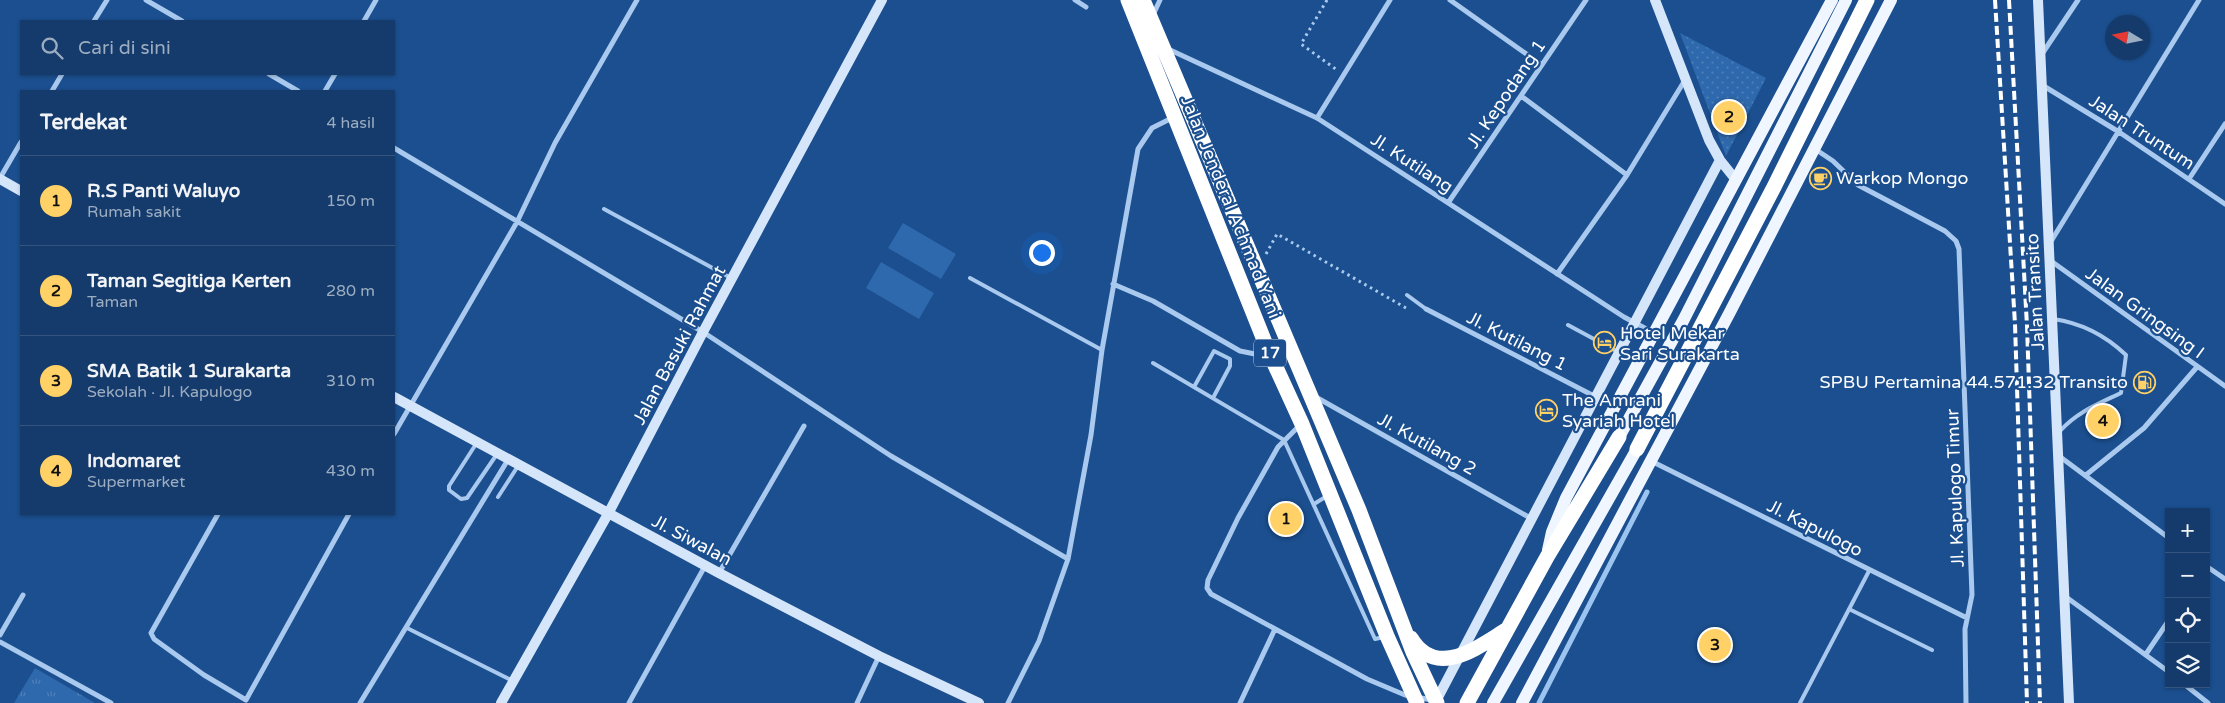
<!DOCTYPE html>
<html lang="id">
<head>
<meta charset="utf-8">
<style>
  body { margin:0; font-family:"Varela Round",sans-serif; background:#214673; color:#f1f3f6 }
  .controls { position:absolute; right:15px; bottom:15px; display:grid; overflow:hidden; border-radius:0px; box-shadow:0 1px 4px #0004 }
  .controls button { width:45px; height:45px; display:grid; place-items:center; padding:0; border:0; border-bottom:1px solid #33557e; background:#143b6b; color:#f1f3f6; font:25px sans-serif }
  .compass { position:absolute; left:2105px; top:15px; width:45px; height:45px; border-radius:50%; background:#143b6b; box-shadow:0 1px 4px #0004; rotate:280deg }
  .you { position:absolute; left:1041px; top:252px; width:18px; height:18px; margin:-12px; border:4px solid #fff; border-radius:50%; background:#1a73e8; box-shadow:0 0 0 8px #1a73e833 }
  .badge { display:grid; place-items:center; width:32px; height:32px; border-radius:50%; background:#ffd166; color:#111; font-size:16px; font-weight:700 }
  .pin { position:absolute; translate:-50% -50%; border:2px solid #fff; box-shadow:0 1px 5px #0006 }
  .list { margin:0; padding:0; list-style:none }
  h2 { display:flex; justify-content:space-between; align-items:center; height:65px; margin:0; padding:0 20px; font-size:21px }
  h2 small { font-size:16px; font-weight:400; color:#9dadc1 }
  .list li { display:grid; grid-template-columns:32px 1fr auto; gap:15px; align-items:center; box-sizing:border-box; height:90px; padding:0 20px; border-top:1px solid #33557e }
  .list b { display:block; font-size:19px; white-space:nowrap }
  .list p { margin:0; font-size:16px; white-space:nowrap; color:#9dadc1 }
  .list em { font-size:16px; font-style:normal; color:#9dadc1 }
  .icon { flex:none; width:28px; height:28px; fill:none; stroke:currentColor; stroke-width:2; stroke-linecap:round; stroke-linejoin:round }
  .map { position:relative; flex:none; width:2225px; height:703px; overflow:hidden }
  .search { position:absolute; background:#143b6b; box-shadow:0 1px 4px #0004; left:20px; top:20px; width:375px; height:55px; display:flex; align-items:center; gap:12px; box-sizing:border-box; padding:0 18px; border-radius:0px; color:#9dadc1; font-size:19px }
  .panel { position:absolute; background:#143b6b; box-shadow:0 1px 4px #0004; left:20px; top:90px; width:375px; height:425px; border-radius:0px }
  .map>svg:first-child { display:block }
  .grass { fill:url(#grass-tufts) }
  .park { fill:url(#park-dots) }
  .garden { fill:#2e69ad }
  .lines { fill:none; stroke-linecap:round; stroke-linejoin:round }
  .stream { stroke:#9cc4f0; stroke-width:5 }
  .path { stroke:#a9c9ee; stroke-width:3; stroke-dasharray:2.5 4; stroke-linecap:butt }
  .lane { stroke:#a9c9ee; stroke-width:4 }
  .street { stroke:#a9c9ee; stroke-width:5 }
  .secondary { stroke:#d6e6fa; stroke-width:10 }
  .primary { stroke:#f0f6ff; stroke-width:12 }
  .highway { stroke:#fff; stroke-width:15 }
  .rail { stroke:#fff; stroke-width:4; stroke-dasharray:9 4; stroke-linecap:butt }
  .labels { text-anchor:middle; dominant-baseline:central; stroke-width:4.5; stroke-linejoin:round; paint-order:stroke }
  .shield { fill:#1b4f8f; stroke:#bbcadd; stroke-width:1 }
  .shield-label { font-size:16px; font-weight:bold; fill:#fff }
  .street-label { font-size:18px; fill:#fff; stroke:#1b4f8f }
  .poi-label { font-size:18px; fill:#fff; stroke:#1b4f8f; text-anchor:start }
</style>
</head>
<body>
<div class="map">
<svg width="2225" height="703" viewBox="0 0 2225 703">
  <defs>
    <pattern id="grass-tufts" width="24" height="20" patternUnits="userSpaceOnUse" patternTransform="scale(1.25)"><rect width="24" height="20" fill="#2e69ad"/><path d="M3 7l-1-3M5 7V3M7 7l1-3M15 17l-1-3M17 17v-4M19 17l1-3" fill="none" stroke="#4d80b9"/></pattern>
    <pattern id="park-dots" width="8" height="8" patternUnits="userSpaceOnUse" patternTransform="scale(1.25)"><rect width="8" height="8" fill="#2e69ad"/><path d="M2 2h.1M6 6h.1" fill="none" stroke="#4d80b9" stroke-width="1.8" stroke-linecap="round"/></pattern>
  </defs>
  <rect width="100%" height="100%" fill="#1b4f8f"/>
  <!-- grass -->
  <path class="grass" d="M35 668 95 703H14Z"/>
  <!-- park -->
  <path class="park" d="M1680 33 1766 78 1726 156Z"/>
  <!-- garden -->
  <path class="garden" d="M903 223 956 254 941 279 888 248Z
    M881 262 934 293 919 319 866 288Z"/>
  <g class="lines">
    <!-- stream -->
    <path class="stream" d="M1539 703 1647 492"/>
    <!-- path -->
    <path class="path" d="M1327 0 1301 44 1337 70
      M1266 254 1277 234 1406 308"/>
    <!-- lane -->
    <path class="lane" d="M604 209 731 278
      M970 278 1102 350
      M1407 295 1426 309
      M2053 319C2082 323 2105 335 2126 355L2121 393C2098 404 2077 412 2060 431
      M1568 325 1618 352
      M1153 363 1284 440 1375 639 1384 637
      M1194 387 1214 351 1230 359V366L1213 398
      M476 444 449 486V490L461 499 467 498 497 454
      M498 497 518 466
      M1314 504 1327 496
      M1849 609 1932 650
      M407 628 513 681
      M1800 703 1869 571"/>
    <!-- street -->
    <path class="street" d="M146 0 182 21
      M1075 0 1086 7
      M1450 0 1542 65
      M1153 15 1160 0
      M94 21 107 0
      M364 21 376 0
      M1168 49 1317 118 1624 317 1654 333
      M2042 54 2078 0
      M269 74 298 91
      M2042 85 2119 132 2225 204
      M52 91 62 74
      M325 91 335 74
      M1521 96 1627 175
      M1317 118 1390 0
      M394 148 703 332 891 456 1068 559
      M1815 149 1833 161 1858 185 1945 231 1956 241 1959 249 1972 595 1965 629 1966 703
      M0 178 21 142
      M2189 179 2225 124
      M1448 203 1586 0
      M2050 243 2199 0
      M2051 261 2225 386
      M1557 274 1627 175 1685 80
      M1113 284 1153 301 1240 351 1255 354 1266 351
      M1426 309 1596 397
      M1314 396 1532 519
      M1299 426 1278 447 1238 518 1208 580 1207 588 1211 594 1367 679 1405 695 1432 700
      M394 434 517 222 555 143 637 0
      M2059 456 2169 538
      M1651 461 1967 618
      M2086 475 2144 428 2197 367
      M218 514 151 633 154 639 204 675 246 700 349 514
      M2206 566 2225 579
      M719 573 804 426
      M2066 597 2169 672
      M0 635 23 595
      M0 642 111 703
      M2146 654 2169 620
      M2184 684 2208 703
      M360 703 509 458
      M629 703 705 566
      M857 703 879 656
      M1008 703 1039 641 1068 559 1091 435 1102 350 1138 149 1152 128 1174 117
      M1240 703 1275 629"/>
    <!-- secondary -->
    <path class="secondary" d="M1655 0 1709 140 1720 160 1736 180
      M2038 0 2069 703
      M0 179 21 191
      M394 397 719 573 879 656 979 703
      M501 703 608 514 703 332 882 0
      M1435 703 1720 160"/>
    <!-- primary -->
    <path class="primary" d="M1619 437 1684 319 1846 0
      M1548 550 1552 532 1566 498 1832 0
      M1493 703 1637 449
      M1522 703 1730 312 1891 0"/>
    <!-- highway -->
    <path class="highway" d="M1128 0 1268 350 1302 424 1387 636 1417 703
      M1143 0 1359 510 1413 652 1437 703
      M1637 449 1774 187 1867 0
      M1411 638C1436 680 1478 647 1506 630
      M1467 703 1547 557 1619 437"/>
    <!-- rail -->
    <path class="rail" d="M1995 0 2015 324 2027 703
      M2009 0 2027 326 2040 703"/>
  </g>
  <!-- icons -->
  <defs>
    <symbol id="cafe-ring" viewBox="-11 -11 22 22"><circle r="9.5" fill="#1b4f8f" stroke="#ffd166" stroke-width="1.5"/><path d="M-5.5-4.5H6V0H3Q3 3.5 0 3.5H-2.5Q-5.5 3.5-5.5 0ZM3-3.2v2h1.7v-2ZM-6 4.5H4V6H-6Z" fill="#ffd166"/></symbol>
    <symbol id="hotel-ring" viewBox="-11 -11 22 22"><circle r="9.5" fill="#1b4f8f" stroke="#ffd166" stroke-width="1.5"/><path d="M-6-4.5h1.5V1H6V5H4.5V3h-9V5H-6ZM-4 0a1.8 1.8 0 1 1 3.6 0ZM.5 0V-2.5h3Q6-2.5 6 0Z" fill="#ffd166"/></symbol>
    <symbol id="fuel-ring" viewBox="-11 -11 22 22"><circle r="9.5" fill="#1b4f8f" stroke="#ffd166" stroke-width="1.5"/><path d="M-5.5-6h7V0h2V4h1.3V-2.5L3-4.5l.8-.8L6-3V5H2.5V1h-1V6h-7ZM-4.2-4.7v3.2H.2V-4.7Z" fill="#ffd166"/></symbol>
  </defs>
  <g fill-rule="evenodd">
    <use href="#cafe-ring" x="1808" y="166" width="25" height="25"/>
    <use href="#hotel-ring" x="1592" y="330" width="25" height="25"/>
    <use href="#fuel-ring" x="2132" y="370" width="25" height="25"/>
    <use href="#hotel-ring" x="1534" y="398" width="25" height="25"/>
  </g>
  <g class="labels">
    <!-- shield labels -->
    <rect class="shield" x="1254" y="339.5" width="32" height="27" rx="4"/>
    <g class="shield-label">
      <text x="1270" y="353">17</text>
    </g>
    <!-- street labels -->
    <g class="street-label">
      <text transform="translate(1506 94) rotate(-56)">Jl. Kepodang 1</text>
      <text transform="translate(2142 132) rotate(33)">Jalan Truntum</text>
      <text transform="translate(1412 163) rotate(33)">Jl. Kutilang</text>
      <text transform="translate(1231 207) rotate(68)">Jalan Jenderal Achmad Yani</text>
      <text transform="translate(2035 292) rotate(-93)">Jalan Transito</text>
      <text transform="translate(2145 313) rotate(36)">Jalan Gringsing I</text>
      <text transform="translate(1517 341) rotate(27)">Jl. Kutilang 1</text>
      <text transform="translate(679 345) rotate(-62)">Jalan Basuki Rahmat</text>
      <text transform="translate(1427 444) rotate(29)">Jl. Kutilang 2</text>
      <text transform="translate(1955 488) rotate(-92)">Jl. Kapulogo Timur</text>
      <text transform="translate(1815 528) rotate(27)">Jl. Kapulogo</text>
      <text transform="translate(692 540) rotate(28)">Jl. Siwalan</text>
    </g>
    <!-- poi labels -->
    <g class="poi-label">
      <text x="1836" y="178">Warkop Mongo</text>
      <text x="1620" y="333">Hotel Mekar<tspan x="1620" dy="21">Sari Surakarta</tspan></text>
      <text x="2128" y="382" text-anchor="end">SPBU Pertamina 44.571.32 Transito</text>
      <text x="1562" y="400">The Amrani<tspan x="1562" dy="21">Syariah Hotel</tspan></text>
    </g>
  </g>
</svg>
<div class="controls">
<button>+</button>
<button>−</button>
<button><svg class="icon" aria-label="locate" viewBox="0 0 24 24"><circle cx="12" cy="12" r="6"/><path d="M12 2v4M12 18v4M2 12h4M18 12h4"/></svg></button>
<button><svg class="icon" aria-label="layers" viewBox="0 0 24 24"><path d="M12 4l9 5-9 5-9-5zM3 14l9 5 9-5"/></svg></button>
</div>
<svg class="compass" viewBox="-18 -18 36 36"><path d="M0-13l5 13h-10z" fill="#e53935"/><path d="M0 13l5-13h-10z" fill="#9dadc1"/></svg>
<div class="you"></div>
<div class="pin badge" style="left:1286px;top:519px">1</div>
<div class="pin badge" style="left:1729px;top:117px">2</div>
<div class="pin badge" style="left:1715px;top:645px">3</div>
<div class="pin badge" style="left:2103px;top:421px">4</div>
<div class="search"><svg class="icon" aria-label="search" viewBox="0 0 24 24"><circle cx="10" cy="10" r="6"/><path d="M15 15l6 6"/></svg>Cari di sini</div>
<section class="panel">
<h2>Terdekat<small>4 hasil</small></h2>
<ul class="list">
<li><span class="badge">1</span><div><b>R.S Panti Waluyo</b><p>Rumah sakit</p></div><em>150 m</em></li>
<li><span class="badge">2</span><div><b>Taman Segitiga Kerten</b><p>Taman</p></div><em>280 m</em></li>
<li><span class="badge">3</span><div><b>SMA Batik 1 Surakarta</b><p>Sekolah · Jl. Kapulogo</p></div><em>310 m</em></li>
<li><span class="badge">4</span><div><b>Indomaret</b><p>Supermarket</p></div><em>430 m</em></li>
</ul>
</section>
</div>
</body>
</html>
